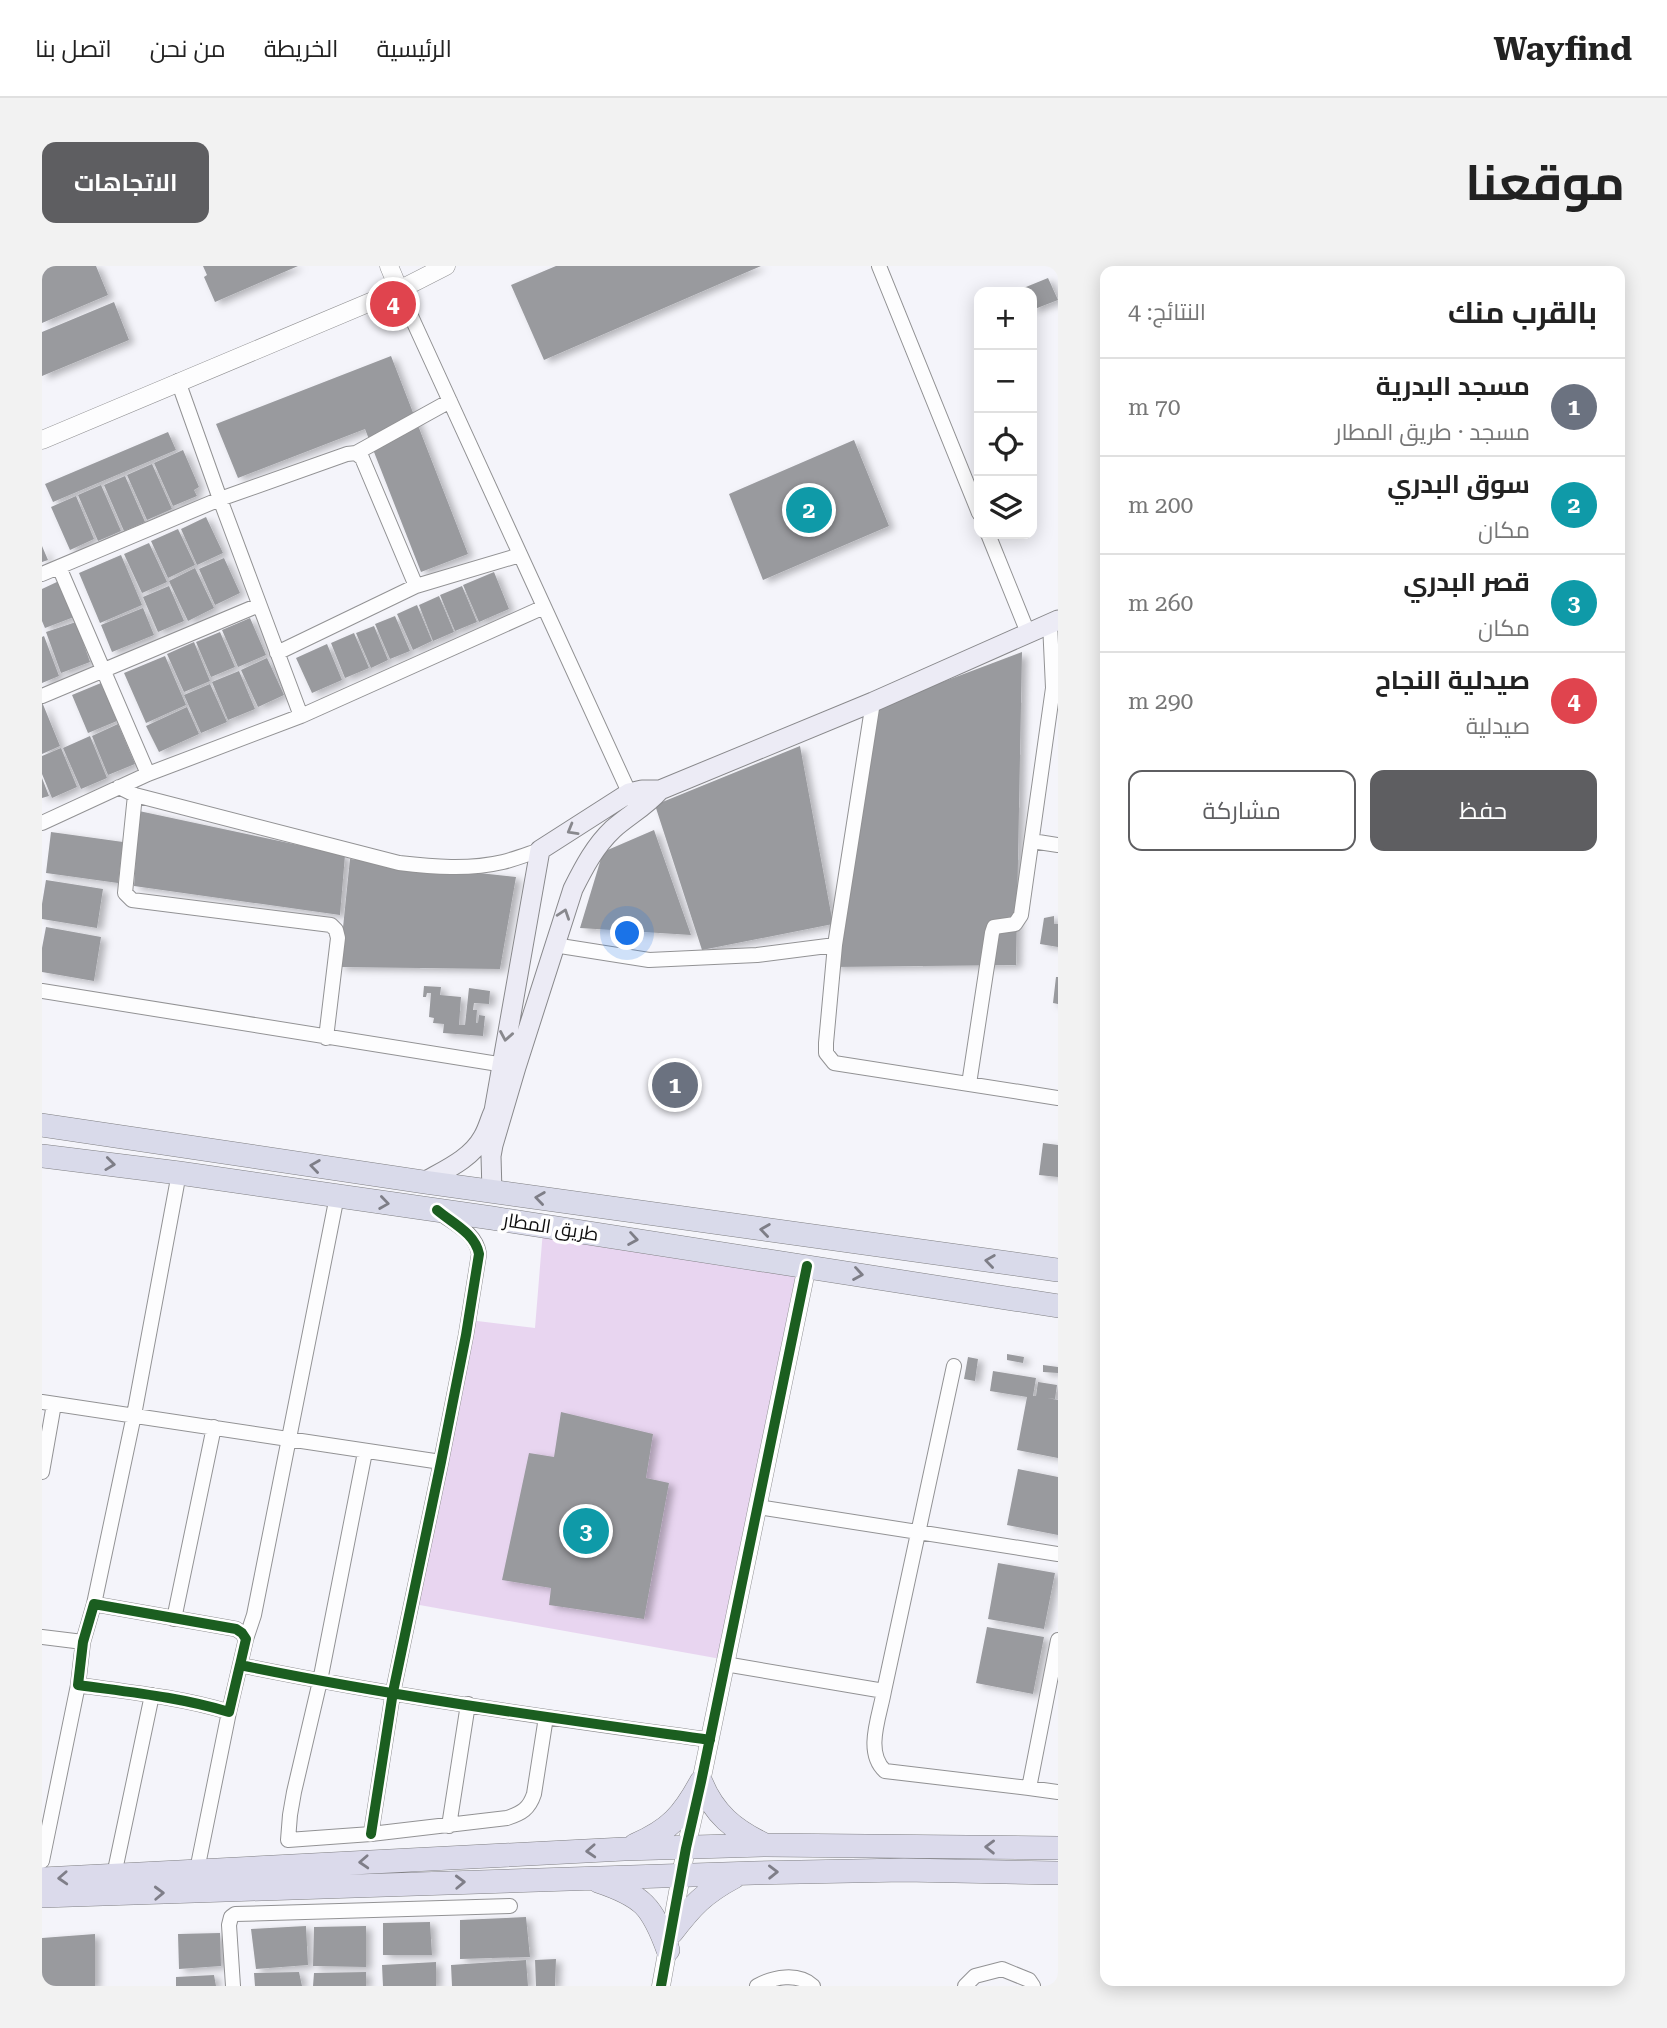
<!DOCTYPE html>
<html lang="ar">
<head>
<meta charset="utf-8">
<style>
  body { margin:0; font-family:"Roboto Serif",Cairo,serif; background:#f2f2f2; color:#222; direction:rtl }
  .controls { position:absolute; right:21px; top:21px; display:grid; overflow:hidden; border-radius:14px; box-shadow:0 4px 18px #0003 }
  .controls button { width:63px; height:63px; display:grid; place-items:center; padding:0; border:0; border-bottom:2px solid #e0e0e0; background:#fff; color:#222; font:35px sans-serif }
  .you { position:absolute; left:586px; top:668px; width:24px; height:24px; margin:-18px; border:5px solid #fff; border-radius:50%; background:#1a73e8; box-shadow:0 0 0 10px #1a73e833 }
  .badge { display:grid; place-items:center; width:46px; height:46px; border-radius:50%; background:#5e5e61; color:#fff; font-size:23px; font-weight:700 }
  .pin { position:absolute; translate:-50% -50%; border:4px solid #fff; box-shadow:0 2px 7px #0006 }
  .list { margin:0; padding:0; list-style:none }
  h2 { display:flex; justify-content:space-between; align-items:center; height:91px; margin:0; padding:0 28px; font-size:30px }
  h2 small { font-size:23px; font-weight:400; color:#767676 }
  .list li { display:grid; grid-template-columns:46px 1fr auto; gap:21px; align-items:center; box-sizing:border-box; height:98px; padding:0 28px; border-top:2px solid #e0e0e0 }
  .list b { display:block; font-size:26px; white-space:nowrap }
  .list p { margin:0; font-size:23px; white-space:nowrap; color:#767676 }
  .list em { font-size:23px; font-style:normal; color:#767676 }
  .actions { display:flex; gap:14px; padding:21px 28px }
  .actions a { flex:1; padding:16px 0; border:2px solid #5e5e61; border-radius:14px; text-align:center; font-size:24px; color:#5e5e61 }
  .actions .main { background:#5e5e61; color:#fff }
  .icon { flex:none; width:38px; height:38px; fill:none; stroke:currentColor; stroke-width:2; stroke-linecap:round; stroke-linejoin:round }
  .map { position:relative; flex:none; width:1016px; height:1720px; overflow:hidden; direction:ltr; border-radius:14px }
  header { display:flex; align-items:center; gap:42px; box-sizing:border-box; height:98px; padding:0 35px; background:#fff; border-bottom:2px solid #e0e0e0 }
  header strong { font-size:33px }
  nav { display:flex; gap:38px; margin-inline-start:auto; font-size:24px }
  .intro { display:flex; align-items:center; justify-content:space-between; box-sizing:border-box; height:168px; padding:0 42px }
  h1 { margin:0; font-size:49px }
  .button { padding:18px 32px; border-radius:14px; background:#5e5e61; color:#fff; font-size:24px; font-weight:700 }
  main { display:flex; gap:42px; padding:0 42px }
  aside { flex:1; background:#fff; border-radius:14px; box-shadow:0 4px 18px #0003 }
  .map>svg:first-child { display:block }
  .green { fill:#e8d5f0 }
  .building { fill:#999a9e; filter:url(#shadow) }
  .lines { fill:none; stroke-linecap:round; stroke-linejoin:round }
  .minor-casing { stroke:#929294; stroke-width:16 }
  .tertiary-casing { stroke:#929294; stroke-width:19 }
  .secondary-casing { stroke:#88888b; stroke-width:21 }
  .primary-casing { stroke:#7f7f82; stroke-width:24 }
  .trunk-casing { stroke:#7f7f82; stroke-width:24 }
  .minor { stroke:#fdfdfe; stroke-width:14 }
  .tertiary { stroke:#fdfdfe; stroke-width:18 }
  .secondary { stroke:#ecebf5; stroke-width:19 }
  .primary { stroke:#dbdaeb; stroke-width:23 }
  .trunk { stroke:#d9daea; stroke-width:23 }
  .cycleway-casing { stroke:#fff; stroke-width:15 }
  .cycleway { stroke:#1b5e20; stroke-width:10 }
  .oneway { stroke:#88888d }
  .oneway2 { stroke:#7e7e87 }
  .oneway3 { stroke:#7f7e88 }
  .labels { text-anchor:middle; dominant-baseline:central; stroke-width:7; stroke-linejoin:round; paint-order:stroke }
  .street-label { font-size:19px; fill:#0e0e0e; stroke:#fff }
</style>
</head>
<body>
<header>
<strong>Wayfind</strong>
<nav><a>الرئيسية</a><a>الخريطة</a><a>من نحن</a><a>اتصل بنا</a></nav>
</header>
<div class="intro"><h1>موقعنا</h1><a class="button">الاتجاهات</a></div>
<main>
<aside>
<h2>بالقرب منك<small>النتائج: 4</small></h2>
<ul class="list">
<li><span class="badge" style="background:#6b7280">1</span><div><b>مسجد البدرية</b><p>مسجد · طريق المطار</p></div><em>70 m</em></li>
<li><span class="badge" style="background:#0f9aa8">2</span><div><b>سوق البدري</b><p>مكان</p></div><em>200 m</em></li>
<li><span class="badge" style="background:#0f9aa8">3</span><div><b>قصر البدري</b><p>مكان</p></div><em>260 m</em></li>
<li><span class="badge" style="background:#e0444e">4</span><div><b>صيدلية النجاح</b><p>صيدلية</p></div><em>290 m</em></li>
</ul>
<div class="actions"><a class="main">حفظ</a><a>مشاركة</a></div>
</aside>
<div class="map">
<svg width="1016" height="1720" viewBox="0 0 1016 1720">
  <defs>
    <filter id="shadow"><feDropShadow dx="5.5" dy="3" stdDeviation="3.5" flood-color="#0004"/></filter>
  </defs>
  <rect width="100%" height="100%" fill="#f4f4fa"/>
  <!-- green -->
  <path class="green" d="M501 964 762 1003 679 1393 372 1338 427 1054 493 1062Z"/>
  <!-- building -->
  <path class="building" d="M7 0H54L66 29 0 57V3Z
    M161 0H256L173 36 162 11 165 9Z
    M514 0H719L502 94 469 19Z
    M1006 12 1016 34 990 44V26H981L979 23Z
    M72 36 87 74 0 110V66Z
    M349 90 426 288 379 306 323 163 196 212 174 158Z
    M126 166 134 184 11 236 3 218Z
    M812 174 847 260 721 314 687 228Z
    M141 184 157 221 152 224 155 230 131 240 112 197Z
    M110 198 130 243 105 254 85 209Z
    M83 210 103 256 82 265 62 219Z
    M59 219 79 265 56 275 36 229Z
    M34 230 52 273 28 284 9 241Z
    M164 251 181 287 155 299 139 263Z
    M136 263 153 299 126 312 109 275Z
    M107 277 125 316 100 327 82 288Z
    M0 280 6 294 0 296Z
    M79 289 100 339 58 357 37 307Z
    M182 292 198 327 173 339 157 303Z
    M153 302 172 342 146 355 127 315Z
    M452 306 467 343 437 356 421 319Z
    M17 315 32 351 3 362 0 355V323Z
    M127 320 142 355 116 366 101 331Z
    M420 320 435 356 413 365 398 329Z
    M397 330 412 366 391 375 377 339Z
    M375 339 390 375 371 384 355 348Z
    M101 342 112 369 70 386 59 359Z
    M353 350 368 385 348 393 333 358Z
    M208 352 224 389 196 401 180 364Z
    M34 356 48 396 19 407 4 366Z
    M332 360 346 394 329 402 314 367Z
    M178 366 193 401 169 411 154 376Z
    M312 367 327 402 303 412 289 377Z
    M2 370 17 410 0 417V371Z
    M152 376 168 415 142 426 125 388Z
    M285 378 300 414 270 427 254 392Z
    M980 386 974 699 791 701 837 440Z
    M123 390 144 439 104 457 82 407Z
    M225 392 242 429 216 441 199 404Z
    M197 405 213 443 186 454 170 416Z
    M59 417 75 455 46 467 30 429Z
    M168 418 185 456 159 467 142 429Z
    M0 436 18 480 0 488Z
    M145 441 157 468 117 486 104 460Z
    M76 458 93 498 66 509 50 470Z
    M48 470 65 512 39 523 21 482Z
    M758 480 791 658 660 684 613 539Z
    M19 482 35 521 10 532 0 508V490Z
    M0 512 7 530 0 532Z
    M97 545 303 589 298 649 92 620Z
    M612 564 649 669 538 662 561 586Z
    M9 566 81 576 76 617 4 607Z
    M308 593 474 611 458 703 297 701Z
    M4 614 61 623 55 662 0 653V638Z
    M1012 650V658H1016V681L998 678 1002 652Z
    M4 661 59 671 52 715 0 706V682Z
    M1014 711H1016V738L1011 737Z
    M382 720 399 721 398 729 419 731 417 759H423L427 722 448 725 447 738 432 737 431 744H435L434 757H436L437 749 443 750 441 770 401 767 402 758 391 757 392 752 387 751 389 727H385L384 731H381Z
    M1001 877 1016 879V911L997 909Z
    M965 1088 982 1091 981 1097 965 1094Z
    M926 1091 936 1093 933 1115 922 1113Z
    M1001 1099 1016 1101V1107L1001 1106Z
    M951 1105 994 1112 991 1130H994L996 1116 1015 1119 1013 1133 1005 1132 1016 1134V1192L975 1184 985 1131 948 1125Z
    M519 1146 611 1168 604 1212 627 1217 602 1353 507 1339 509 1322 460 1314 487 1187 512 1191Z
    M976 1203 1016 1211V1269L965 1259Z
    M956 1297 1013 1307 1002 1363 946 1353Z
    M945 1361 1002 1371 991 1428 934 1417Z
    M484 1651 488 1691 418 1693V1654Z
    M388 1656 390 1689H341V1657Z
    M264 1660 266 1699 214 1703 209 1663Z
    M324 1660V1701L271 1700 272 1661Z
    M178 1667 179 1700 137 1703 136 1668Z
    M53 1668V1720H0V1672Z
    M514 1693 513 1720H494L493 1694Z
    M484 1694 486 1720H410L409 1699Z
    M394 1696V1720H341L340 1699Z
    M257 1706 260 1720H213L212 1707Z
    M324 1706V1720H271L272 1707Z
    M172 1709 174 1720H134V1711Z"/>
  <g class="lines">
    <defs>
      <path id="minor" d="M837 0 937 247
        M357 24 591 535
        M136 115 178 233 259 450
        M314 187 408 135
        M946 268 986 367
        M17 301 106 508
        M0 308 178 233 305 188 314 187 320 192 374 320
        M235 387 374 320 478 289
        M0 430 217 339
        M831 436 793 679 784 777V787L792 797 1016 832
        M77 521 93 529 357 597C391 601 427 604 461 596 473 593 486 588 498 584
        M93 529 83 627 90 634 289 659 294 664 296 672 284 772
        M0 557 106 508 259 450 502 341
        M990 575 1016 579
        M512 679 607 694 715 689 793 679
        M0 725 469 800
        M927 818 950 667 952 661 973 658 979 649 1011 422 1008 357
        M912 1100 842 1425C838 1449 822 1486 843 1505L987 1522
        M0 1136 399 1196
        M323 1186 278 1415 252 1526 248 1549 246 1574 329 1568 465 1552C480 1547 487 1543 492 1528L504 1451
        M0 1206 12 1138
        M716 1241 1016 1288
        M52 1338 92 1149 137 907
        M132 1353 172 1161
        M0 1371 41 1376
        M204 1373 212 1349 295 930
        M1016 1374 987 1522 1016 1526
        M683 1398 842 1425
        M198 1399 187 1446C138 1431 86 1426 36 1419L41 1376 52 1338 194 1363 200 1367 204 1373 198 1399C353 1431 511 1452 668 1474
        M407 1560 426 1438
        M329 1568 351 1426 399 1196 424 1069 437 988C434 967 413 958 398 947
        M0 1595 36 1419
        M155 1604 187 1446
        M72 1609 110 1429
        M191 1720 187 1659 189 1651 193 1648 468 1640
        M715 1720C731 1711 756 1706 771 1720
        M923 1720 933 1710 960 1703 987 1714 991 1720"/>
      <path id="tertiary" d="M347 0 357 24
        M0 174 357 24 404 0
        M619 1720 644 1582 659 1516 765 1000"/>
      <path id="secondary" d="M382 916C403 904 429 893 441 871 446 863 448 853 452 845L498 584 587 527 600 524H618L831 436 1016 354
        M450 926 449 890 451 879 474 801 531 623C542 601 553 580 571 563 587 549 604 540 618 524"/>
      <path id="primary" d="M659 1516C672 1548 692 1564 723 1579
        M593 1579C628 1564 641 1549 659 1516
        M0 1613 582 1583 723 1579 1016 1582
        M556 1615C601 1630 610 1640 626 1684
        M0 1630 712 1607 862 1604 1016 1607
        M630 1666C650 1640 662 1627 692 1611"/>
      <path id="trunk" d="M0 859 382 916 1016 1004
        M0 890 137 907 450 952 1016 1040"/>
    </defs>
    <!-- minor casing -->
    <use href="#minor" class="minor-casing"/>
    <!-- tertiary casing -->
    <use href="#tertiary" class="tertiary-casing"/>
    <!-- secondary casing -->
    <use href="#secondary" class="secondary-casing"/>
    <!-- primary casing -->
    <use href="#primary" class="primary-casing"/>
    <!-- trunk casing -->
    <use href="#trunk" class="trunk-casing"/>
    <!-- minor -->
    <use href="#minor" class="minor"/>
    <!-- tertiary -->
    <use href="#tertiary" class="tertiary"/>
    <!-- secondary -->
    <use href="#secondary" class="secondary"/>
    <!-- primary -->
    <use href="#primary" class="primary"/>
    <!-- trunk -->
    <use href="#trunk" class="trunk"/>
    <defs>
      <path id="cycleway" d="M198 1399 187 1446C138 1431 86 1426 36 1419L41 1376 52 1338 194 1363 200 1367 204 1373 198 1399C353 1431 511 1452 668 1474
        M329 1568 351 1426 399 1196 424 1069 437 988C433 967 410 957 395 944
        M619 1720 644 1582 659 1516 765 1000"/>
    </defs>
    <!-- cycleway casing -->
    <use href="#cycleway" class="cycleway-casing"/>
    <!-- cycleway -->
    <use href="#cycleway" class="cycleway"/>
  </g>
  <!-- one-way arrows -->
  <defs><path id="oneway-chevron" d="M-2-3.5L2.5 0L-2 3.5" fill="none" stroke-width="1.6" stroke-linecap="round" stroke-linejoin="round" transform="scale(1.75)"/></defs>
  <g class="oneway">
    <use href="#oneway-chevron" transform="translate(530 564) rotate(150)"/>
    <use href="#oneway-chevron" transform="translate(522 648) rotate(-71)"/>
    <use href="#oneway-chevron" transform="translate(464 770) rotate(100)"/>
  </g>
  <g class="oneway2">
    <use href="#oneway-chevron" transform="translate(68 898) rotate(7)"/>
    <use href="#oneway-chevron" transform="translate(273 900) rotate(-172)"/>
    <use href="#oneway-chevron" transform="translate(498 932) rotate(-172)"/>
    <use href="#oneway-chevron" transform="translate(342 937) rotate(8)"/>
    <use href="#oneway-chevron" transform="translate(723 964) rotate(-172)"/>
    <use href="#oneway-chevron" transform="translate(591 973) rotate(9)"/>
    <use href="#oneway-chevron" transform="translate(948 995) rotate(-172)"/>
    <use href="#oneway-chevron" transform="translate(816 1008) rotate(9)"/>
  </g>
  <g class="oneway3">
    <use href="#oneway-chevron" transform="translate(948 1581) rotate(-179)"/>
    <use href="#oneway-chevron" transform="translate(549 1585) rotate(177)"/>
    <use href="#oneway-chevron" transform="translate(322 1596) rotate(177)"/>
    <use href="#oneway-chevron" transform="translate(731 1606) rotate(-1)"/>
    <use href="#oneway-chevron" transform="translate(21 1612) rotate(177)"/>
    <use href="#oneway-chevron" transform="translate(418 1616) rotate(-2)"/>
    <use href="#oneway-chevron" transform="translate(117 1627) rotate(-2)"/>
  </g>
  <g class="labels">
    <!-- street labels -->
    <g class="street-label">
      <text transform="translate(509 961) rotate(9)">طريق المطار</text>
    </g>
  </g>
</svg>
<div class="controls">
<button>+</button>
<button>−</button>
<button><svg class="icon" aria-label="locate" viewBox="0 0 24 24"><circle cx="12" cy="12" r="6"/><path d="M12 2v4M12 18v4M2 12h4M18 12h4"/></svg></button>
<button><svg class="icon" aria-label="layers" viewBox="0 0 24 24"><path d="M12 4l9 5-9 5-9-5zM3 14l9 5 9-5"/></svg></button>
</div>
<div class="you"></div>
<div class="pin badge" style="left:633px;top:819px;background:#6b7280">1</div>
<div class="pin badge" style="left:767px;top:244px;background:#0f9aa8">2</div>
<div class="pin badge" style="left:544px;top:1265px;background:#0f9aa8">3</div>
<div class="pin badge" style="left:351px;top:38px;background:#e0444e">4</div>
</div>
</main>
</body>
</html>
